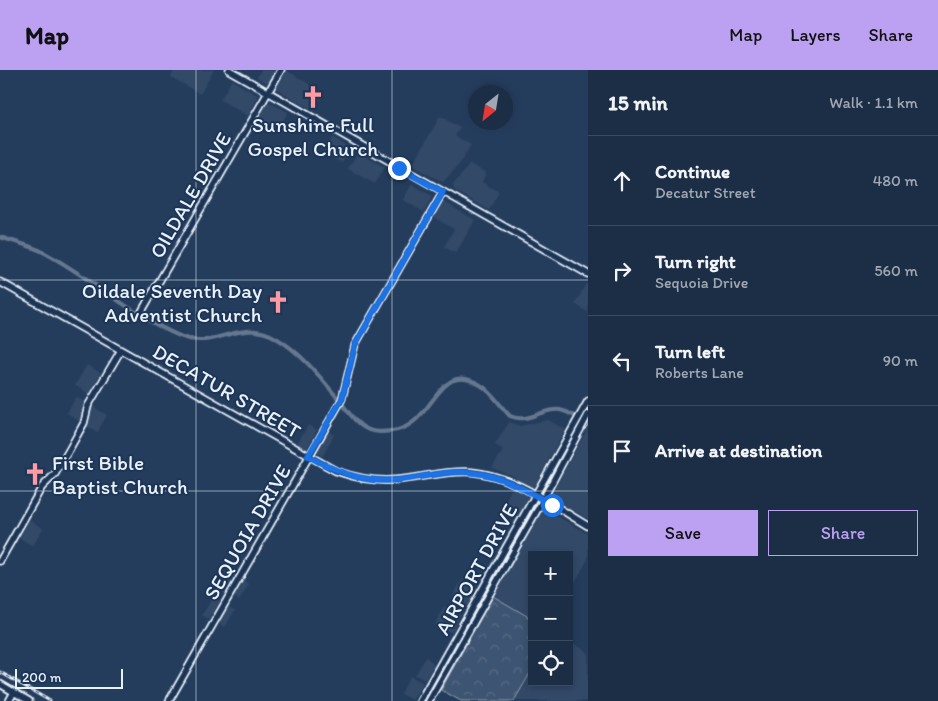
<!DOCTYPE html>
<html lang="en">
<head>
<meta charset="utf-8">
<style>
  body { margin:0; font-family:Itim,sans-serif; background:#293a51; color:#f1f3f6 }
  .controls { position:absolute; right:15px; bottom:15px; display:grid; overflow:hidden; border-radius:0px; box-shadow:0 2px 8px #0003 }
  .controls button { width:45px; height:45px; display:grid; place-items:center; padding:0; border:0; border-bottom:1px solid #3a4a5f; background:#1c2e46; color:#f1f3f6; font:25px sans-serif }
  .compass { position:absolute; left:468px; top:15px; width:45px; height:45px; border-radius:50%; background:#1c2e46; box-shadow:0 2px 8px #0003; rotate:210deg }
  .scale { position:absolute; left:15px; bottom:12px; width:108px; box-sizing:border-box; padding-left:5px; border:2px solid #e8f1f8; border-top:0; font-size:14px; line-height:18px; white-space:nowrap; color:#e8f1f8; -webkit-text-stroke:4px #1d3557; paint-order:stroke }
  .stop { position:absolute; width:15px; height:15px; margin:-11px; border:4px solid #1a73e8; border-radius:50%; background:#fff }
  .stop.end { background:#1a73e8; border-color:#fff; box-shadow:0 1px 5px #0008 }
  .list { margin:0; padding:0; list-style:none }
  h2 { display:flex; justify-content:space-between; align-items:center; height:65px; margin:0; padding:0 20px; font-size:21px }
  h2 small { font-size:16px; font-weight:400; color:#a0a8b3 }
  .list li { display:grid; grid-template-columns:32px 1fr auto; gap:15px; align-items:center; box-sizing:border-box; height:90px; padding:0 20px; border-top:1px solid #3a4a5f }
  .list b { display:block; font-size:19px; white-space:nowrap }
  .list p { margin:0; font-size:16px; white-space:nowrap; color:#a0a8b3 }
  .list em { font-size:16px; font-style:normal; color:#a0a8b3 }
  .actions { display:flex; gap:10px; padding:15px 20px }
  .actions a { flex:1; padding:11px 0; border:1px solid #bca0f2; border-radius:0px; text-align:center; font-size:18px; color:#bca0f2 }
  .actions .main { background:#bca0f2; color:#111 }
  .icon { flex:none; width:28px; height:28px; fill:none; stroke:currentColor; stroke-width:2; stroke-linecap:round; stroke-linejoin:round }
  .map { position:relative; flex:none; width:588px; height:631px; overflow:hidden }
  header { display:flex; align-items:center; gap:30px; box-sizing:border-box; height:70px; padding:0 25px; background:#bca0f2; color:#111 }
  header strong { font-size:24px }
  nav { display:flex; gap:28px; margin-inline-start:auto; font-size:18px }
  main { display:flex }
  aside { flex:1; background:#1c2e46 }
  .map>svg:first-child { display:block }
  .built { fill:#334a68 }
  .park { fill:url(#park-crowns); stroke:#93a2b5 }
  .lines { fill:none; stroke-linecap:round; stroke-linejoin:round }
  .canal { stroke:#657890; stroke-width:4 }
  .secondary-casing { stroke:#e8f1f8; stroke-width:9 }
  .secondary { stroke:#1d3557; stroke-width:5.5 }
  .rail-casing { stroke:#e8f1f8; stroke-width:3 }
  .rail { stroke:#1d3557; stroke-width:1; stroke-dasharray:4; stroke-linecap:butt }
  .route { stroke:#1a73e8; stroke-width:6 }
  .grid { fill:none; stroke:#e8f1f8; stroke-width:1; stroke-opacity:0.55 }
  .labels { text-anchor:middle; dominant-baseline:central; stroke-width:4; stroke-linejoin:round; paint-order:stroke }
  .poi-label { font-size:21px; fill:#e8f1f8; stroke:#1d3557 }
  .street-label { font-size:21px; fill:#e8f1f8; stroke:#1d3557 }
</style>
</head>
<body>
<header>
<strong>Map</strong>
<nav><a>Map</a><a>Layers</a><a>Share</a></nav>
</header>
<main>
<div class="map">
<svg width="588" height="631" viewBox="0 0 588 631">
  <defs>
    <pattern id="park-crowns" width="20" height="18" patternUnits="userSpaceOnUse" patternTransform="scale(1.25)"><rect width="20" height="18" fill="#3e5472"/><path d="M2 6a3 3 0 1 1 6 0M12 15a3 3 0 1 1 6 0" fill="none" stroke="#5a6d87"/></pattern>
  </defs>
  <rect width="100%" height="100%" fill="#253d5d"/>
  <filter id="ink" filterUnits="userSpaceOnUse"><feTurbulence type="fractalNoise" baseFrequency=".02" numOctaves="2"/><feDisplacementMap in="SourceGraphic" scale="10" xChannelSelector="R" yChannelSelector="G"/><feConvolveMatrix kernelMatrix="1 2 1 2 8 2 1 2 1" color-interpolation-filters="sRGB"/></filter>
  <g filter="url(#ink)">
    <!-- built -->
    <path class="built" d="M174 0H214L200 24 171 7Z
      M261 0H286L324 23 314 41 257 7Z
      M232 10 258 26 248 46 220 30Z
      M268 32 288 42 278 59 258 48Z
      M440 46 460 58 455 66 471 75 459 95 443 112 412 96Z
      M332 67 349 78 342 93 323 83Z
      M360 84 385 97 375 114 348 99 356 85Z
      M470 94 486 103 482 112 499 122 489 140 454 120 453 115Z
      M412 114 432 126 424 142 403 130Z
      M444 132 475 150 456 183 444 177 454 159 433 147 440 134Z
      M586 214 588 215V242L575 234Z
      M87 295 101 303 89 324 75 315Z
      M76 327 107 345 97 363 67 343Z
      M548 350 565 359 517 449 502 440 516 407 492 398 503 380 495 375 509 352 520 356Z
      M308 355 317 360 306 380 297 374Z
      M588 358V449L552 428 551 425Z
      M327 361 334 365 322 387 316 381Z
      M545 439 588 464V489L569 523V485H532V548L494 526 542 441Z
      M29 450 43 458 33 476 19 468Z
      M227 501 234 505 224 523 217 519Z
      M243 510 249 514 239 531 234 526Z
      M462 510 477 518 468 535 465 536 451 529Z
      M213 527 220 531 209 549 202 545Z
      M445 536 460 545 452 563 435 554Z
      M228 537 235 540 225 557 218 553Z
      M569 571 588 582V631H515L532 602V612H569Z
      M426 587 434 594 425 610 415 605Z
      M410 606 423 613 412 630 401 624Z"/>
    <!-- park -->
    <path class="park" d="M493 526 532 549V600L514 631H461L441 620Z"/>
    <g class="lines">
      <!-- canal -->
      <path class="canal" d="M0 167C14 172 30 175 43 182 91 207 131 246 182 267 215 280 241 247 276 268 302 283 321 308 340 331 348 341 357 356 369 360 377 363 384 362 392 361 436 356 436 286 482 316 493 323 501 337 510 346 528 354 542 338 560 340 570 342 580 349 588 355"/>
      <defs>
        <path id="secondary" d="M229 0 588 204
          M0 212 336 401C356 408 375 412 396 410 421 408 446 400 472 402 515 406 552 435 588 456
          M142 241 281 0
          M0 491 42 417 55 404 69 380 84 353 88 336 121 280
          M0 614 29 631
          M9 631 14 622
          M169 631 342 329 355 275 443 122
          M420 631 588 331
          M429 631 539 437 588 345"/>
      </defs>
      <!-- secondary casing -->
      <use href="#secondary" class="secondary-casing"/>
      <!-- secondary -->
      <use href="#secondary" class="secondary"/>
      <defs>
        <path id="rail" d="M0 602 50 631"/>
      </defs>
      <!-- rail casing -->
      <use href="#rail" class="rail-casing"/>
      <!-- rail -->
      <use href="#rail" class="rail"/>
    </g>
  </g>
  <g class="lines" filter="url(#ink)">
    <!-- route -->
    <path class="route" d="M399 98 443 122 355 275 342 329 308 386C340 404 370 415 407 409 430 405 452 400 475 403 504 406 527 421 552 435"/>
  </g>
  <!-- grid -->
  <path class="grid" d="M196 0V631M392 0V631M0 210H588M0 421H588"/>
  <!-- icons -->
  <defs>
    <symbol id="church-bare" viewBox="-9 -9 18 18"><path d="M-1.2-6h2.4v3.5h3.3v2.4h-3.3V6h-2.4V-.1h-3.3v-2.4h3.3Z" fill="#ff9aa2" stroke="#1d3557" stroke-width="2.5" paint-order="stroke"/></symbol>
  </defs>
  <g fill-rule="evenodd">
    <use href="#church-bare" x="297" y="11" width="32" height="32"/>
    <use href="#church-bare" x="262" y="216" width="32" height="32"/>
    <use href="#church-bare" x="19" y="388" width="32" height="32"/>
  </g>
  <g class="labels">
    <!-- poi labels -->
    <g class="poi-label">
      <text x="313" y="54">Sunshine Full<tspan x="313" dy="24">Gospel Church</tspan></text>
      <text x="262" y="220" text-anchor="end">Oildale Seventh Day<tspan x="262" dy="24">Adventist Church</tspan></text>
      <text x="52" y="392" text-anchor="start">First Bible<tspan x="52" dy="24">Baptist Church</tspan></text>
    </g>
    <!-- street labels -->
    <g class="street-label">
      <text transform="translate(190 125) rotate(-60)">OILDALE DRIVE</text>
      <text transform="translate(227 321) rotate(30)">DECATUR STREET</text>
      <text transform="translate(247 462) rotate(-60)">SEQUOIA DRIVE</text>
      <text transform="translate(476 499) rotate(-61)">AIRPORT DRIVE</text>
    </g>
  </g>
</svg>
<div class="controls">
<button>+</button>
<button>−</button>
<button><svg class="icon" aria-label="locate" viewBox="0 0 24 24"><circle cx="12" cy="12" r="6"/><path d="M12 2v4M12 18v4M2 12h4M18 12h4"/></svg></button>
</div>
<svg class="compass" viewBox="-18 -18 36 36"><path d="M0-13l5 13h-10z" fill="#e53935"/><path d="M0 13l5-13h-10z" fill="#a0a8b3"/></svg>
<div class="scale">200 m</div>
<div class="stop" style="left:552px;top:435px"></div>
<div class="stop end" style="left:399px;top:98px"></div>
</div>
<aside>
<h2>15 min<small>Walk · 1.1 km</small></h2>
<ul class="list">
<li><svg class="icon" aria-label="ahead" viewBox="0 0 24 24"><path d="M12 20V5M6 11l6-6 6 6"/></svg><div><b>Continue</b><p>Decatur Street</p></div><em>480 m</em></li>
<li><svg class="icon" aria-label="right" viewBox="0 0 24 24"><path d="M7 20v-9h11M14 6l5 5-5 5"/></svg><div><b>Turn right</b><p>Sequoia Drive</p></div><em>560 m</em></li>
<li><svg class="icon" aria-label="left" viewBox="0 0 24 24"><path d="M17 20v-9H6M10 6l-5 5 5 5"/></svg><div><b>Turn left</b><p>Roberts Lane</p></div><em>90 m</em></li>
<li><svg class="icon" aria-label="arrive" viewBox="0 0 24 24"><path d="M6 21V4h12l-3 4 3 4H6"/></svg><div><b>Arrive at destination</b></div></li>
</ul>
<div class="actions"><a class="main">Save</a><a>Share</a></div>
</aside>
</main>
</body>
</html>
